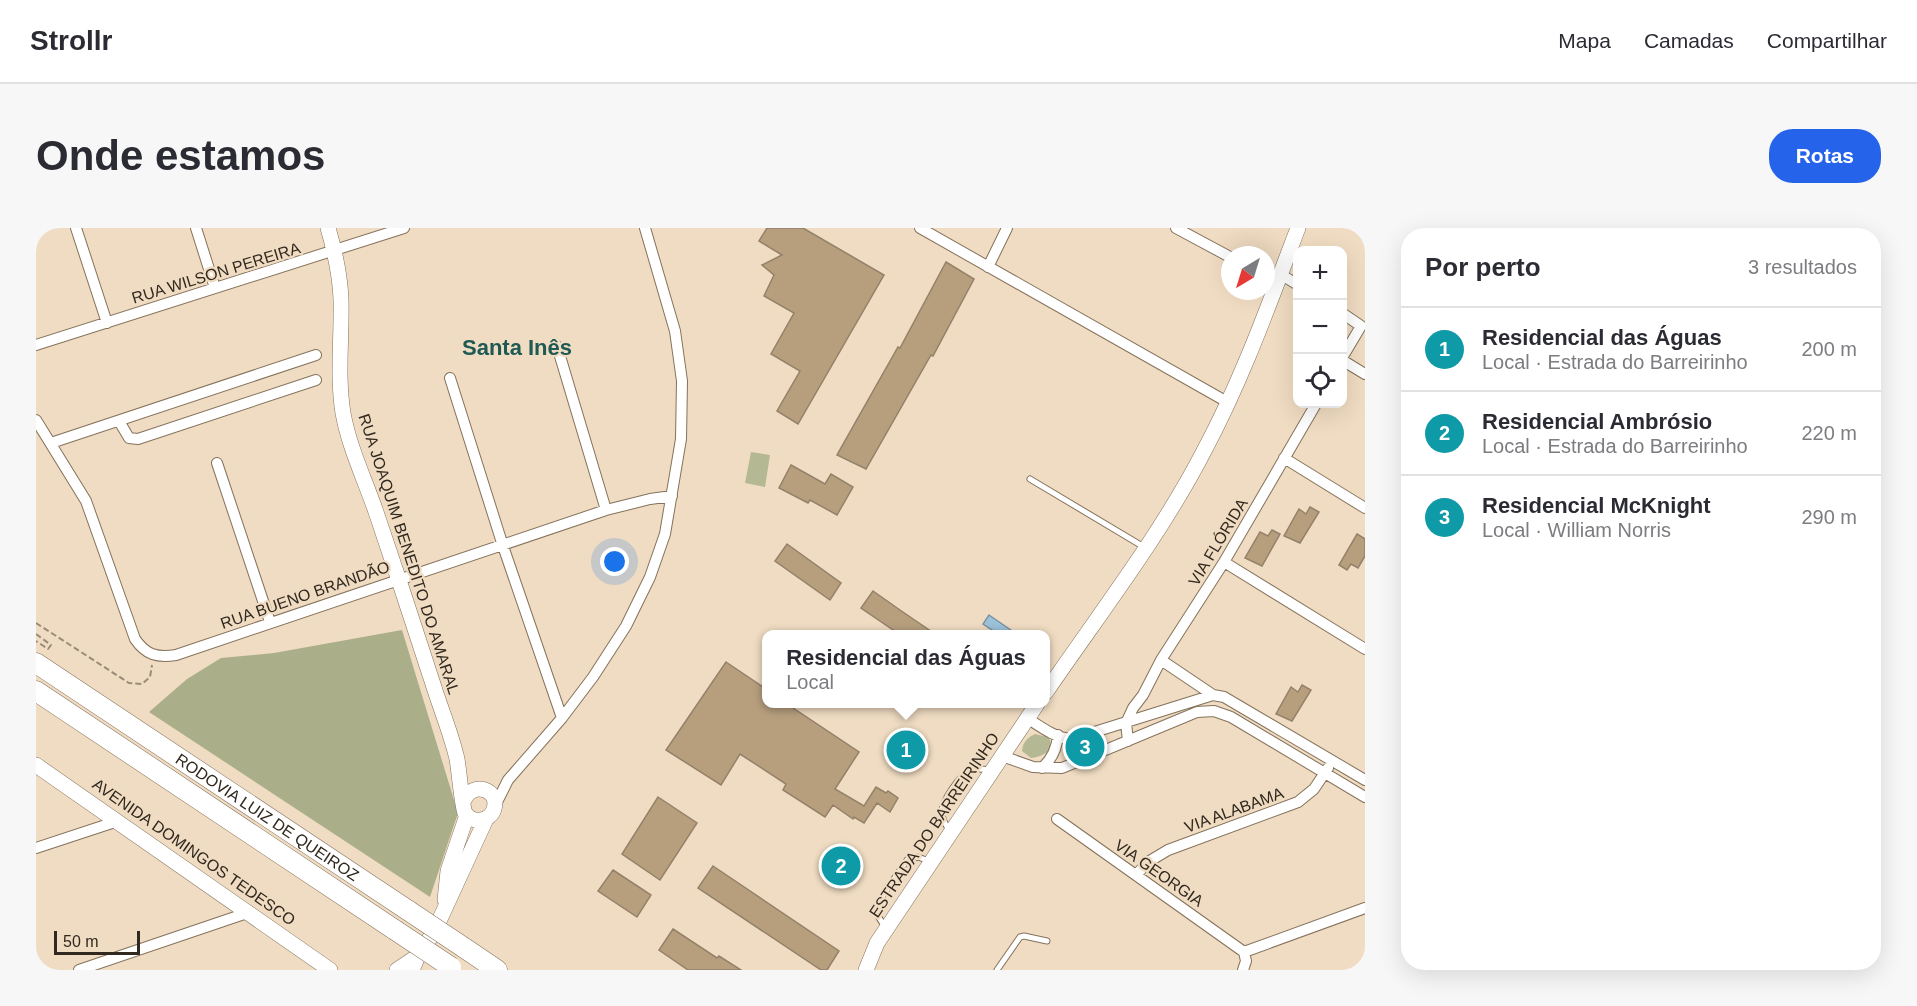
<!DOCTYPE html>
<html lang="pt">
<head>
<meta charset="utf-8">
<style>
  body { margin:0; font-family:Arial,sans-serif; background:#f7f7f7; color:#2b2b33 }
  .controls { position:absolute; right:18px; top:18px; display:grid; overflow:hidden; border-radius:12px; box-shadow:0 6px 24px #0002 }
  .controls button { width:54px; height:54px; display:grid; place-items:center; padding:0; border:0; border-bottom:2px solid #e1e1e2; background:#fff; color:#2b2b33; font:30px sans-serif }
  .compass { position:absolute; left:1185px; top:18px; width:54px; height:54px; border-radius:50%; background:#fff; box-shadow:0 6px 24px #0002; rotate:218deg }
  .scale { position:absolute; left:18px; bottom:15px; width:86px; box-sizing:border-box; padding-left:6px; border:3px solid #31291f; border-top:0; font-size:16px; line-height:21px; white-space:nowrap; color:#31291f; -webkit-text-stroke:4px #f0dcc2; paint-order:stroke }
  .you { position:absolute; left:579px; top:334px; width:21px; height:21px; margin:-15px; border:4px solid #fff; border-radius:50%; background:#1a73e8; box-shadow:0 0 0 9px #1a73e833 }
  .badge { display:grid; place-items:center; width:39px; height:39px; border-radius:50%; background:#2563eb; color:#fff; font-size:20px; font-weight:700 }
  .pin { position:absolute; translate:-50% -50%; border:3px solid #fff; box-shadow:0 2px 6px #0006 }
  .popup { position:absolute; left:726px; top:402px; width:288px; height:78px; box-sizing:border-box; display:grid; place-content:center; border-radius:12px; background:#fff; filter:drop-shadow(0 2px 4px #0005); font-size:20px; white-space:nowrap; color:#7c7c81 }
  .popup b { font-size:22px; color:#2b2b33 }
  .popup::after { content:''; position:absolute; left:50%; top:100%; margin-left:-12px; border:12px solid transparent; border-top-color:#fff }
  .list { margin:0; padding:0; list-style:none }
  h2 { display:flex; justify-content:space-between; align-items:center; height:78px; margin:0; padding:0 24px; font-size:26px }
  h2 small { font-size:20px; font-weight:400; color:#7c7c81 }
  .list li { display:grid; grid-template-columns:39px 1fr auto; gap:18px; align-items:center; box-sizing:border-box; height:84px; padding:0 24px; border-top:2px solid #e1e1e2 }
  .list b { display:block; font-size:22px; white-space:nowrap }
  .list p { margin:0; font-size:20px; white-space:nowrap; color:#7c7c81 }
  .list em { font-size:20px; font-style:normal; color:#7c7c81 }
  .icon { flex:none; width:33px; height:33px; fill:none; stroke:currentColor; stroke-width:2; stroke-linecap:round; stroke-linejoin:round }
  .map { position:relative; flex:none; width:1329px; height:742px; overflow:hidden; border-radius:24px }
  header { display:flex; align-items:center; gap:36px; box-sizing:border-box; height:84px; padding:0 30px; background:#fff; border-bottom:2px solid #e1e1e2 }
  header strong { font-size:28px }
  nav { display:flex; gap:33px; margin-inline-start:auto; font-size:21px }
  .intro { display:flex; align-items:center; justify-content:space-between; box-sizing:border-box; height:144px; padding:0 36px }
  h1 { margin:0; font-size:42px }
  .button { padding:15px 27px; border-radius:24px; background:#2563eb; color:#fff; font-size:21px; font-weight:700 }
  main { display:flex; gap:36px; padding:0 36px }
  aside { flex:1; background:#fff; border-radius:24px; box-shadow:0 6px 24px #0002 }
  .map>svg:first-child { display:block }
  .green { fill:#b4b893 }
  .forest { fill:#abaf89 }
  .water { fill:#9cc2da; stroke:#7c94a2; stroke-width:1.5 }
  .building { fill:#b79f7e; stroke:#938169; stroke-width:1.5 }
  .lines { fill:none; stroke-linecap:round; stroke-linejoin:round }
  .lane-casing { stroke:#84725b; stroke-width:7 }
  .street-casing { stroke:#84725b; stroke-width:12 }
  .secondary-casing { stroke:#84725b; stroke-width:16 }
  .highway-casing { stroke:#84725b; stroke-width:21 }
  .path { stroke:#998b78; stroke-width:2; stroke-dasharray:6 3; stroke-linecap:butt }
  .lane { stroke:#fff; stroke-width:5 }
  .street { stroke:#fff; stroke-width:10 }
  .secondary { stroke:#fff; stroke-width:15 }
  .highway { stroke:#fff; stroke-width:20 }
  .highway-bridge-casing { stroke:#84725b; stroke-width:21; stroke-linecap:butt }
  .highway-bridge { stroke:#fff; stroke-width:20 }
  .labels { text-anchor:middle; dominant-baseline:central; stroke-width:4.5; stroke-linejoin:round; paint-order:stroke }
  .street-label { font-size:16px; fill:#31291f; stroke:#f0dcc2 }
  .district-label { font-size:22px; font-weight:bold; fill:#1e5954; stroke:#f0dcc2 }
</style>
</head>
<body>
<header>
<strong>Strollr</strong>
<nav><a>Mapa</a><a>Camadas</a><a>Compartilhar</a></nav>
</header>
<div class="intro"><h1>Onde estamos</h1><a class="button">Rotas</a></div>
<main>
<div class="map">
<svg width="1329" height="742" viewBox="0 0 1329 742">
  <rect width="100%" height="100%" fill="#f0dcc2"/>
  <!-- green -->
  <path class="green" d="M715 224 734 227 729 259 709 255Z
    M999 506 1012 509C1021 522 1006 529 995 530L986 523C987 514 991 510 999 506Z"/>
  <!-- forest -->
  <path class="forest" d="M366 402 422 585 394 669 113 484 151 451 185 430 238 425Z"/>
  <!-- water -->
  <path class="water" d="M953 387 979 405 977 406H962L947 396Z"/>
  <!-- building -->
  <path class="building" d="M731 0H767L848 47 762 196 741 183 764 143 735 126 758 85 728 68 738 47 726 37 746 27 723 13Z
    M910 34 938 51 897 128 895 127 830 241 801 227 862 119 864 120Z
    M755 237 789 256 795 246 817 259 801 287 774 272 772 275 743 260Z
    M1274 279 1283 284 1264 315 1248 308 1263 281 1270 286Z
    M1236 302 1244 306 1226 338 1209 330 1224 304 1232 308Z
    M1321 306 1329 311V328L1322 340 1315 336 1311 342 1303 337Z
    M751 316 805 355 794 372 739 333Z
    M837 363 864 382 899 406H863L825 380Z
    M690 434 730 461V476H751L823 524 799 561 828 578 840 559 850 565 852 563 862 570 854 584 841 575 828 595 818 589 817 591 797 577 789 589 747 562 750 556 704 526 685 557 630 522Z
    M1266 457 1275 462 1256 493 1240 486 1255 459 1262 464Z
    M1055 513H1060L1059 518 1042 525 1040 518Z
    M622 569 661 595 624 652 586 626Z
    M677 638 803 723 791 742H785L662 660Z
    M577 642 615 667 601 689 562 663Z
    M637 701 681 730 683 728 705 742H652L623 722Z"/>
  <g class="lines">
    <defs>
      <path id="lane" d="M994 251 1108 319
        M913 602C910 597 906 592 906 585 905 573 924 547 935 542 942 540 947 541 954 542
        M849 699 842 688 843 673 871 632 882 629 893 633
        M961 742 984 709 988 708 1011 713"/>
      <path id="street" d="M40 0 71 95
        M160 0 179 60
        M884 0 1193 175
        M1140 0 1194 29
        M952 39 971 0
        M1244 46 1262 57
        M1230 49 1241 55
        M1306 85 1325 98 1306 130
        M0 117 368 0
        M521 118 570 282
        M1306 132 1329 146
        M414 150 467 318 526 490
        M0 192 50 273 99 411C110 427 121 430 140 427L570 282 614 271 636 268
        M83 193 93 210 102 211 280 152
        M15 215 280 127
        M1248 230 1329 280
        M181 235 234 394
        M1188 334 1329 421
        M1125 432 1177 467
        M991 490C1005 499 1019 510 1036 511L1177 467 1188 469 1329 552
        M1092 513 1090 495 1097 480 1107 467 1125 432 1188 334 1280 176
        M966 528 997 539 1026 540 1161 484 1178 483 1195 489 1329 569
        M1006 540C1016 531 1021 521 1022 507
        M459 578 472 552 526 490 557 449 590 398 614 349 629 306 645 211 646 153 639 103 609 0
        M1021 591 1208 724
        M0 620 82 593
        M1100 647 1112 634 1132 622 1262 574 1278 561 1292 540
        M1208 724 1329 680
        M43 742 214 684
        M1207 742 1210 733 1208 724"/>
      <path id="secondary" d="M292 0C299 24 304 47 305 71 306 109 301 148 307 185 313 219 329 252 340 284 359 340 378 397 396 453 404 479 415 505 421 531 423 542 426 578 429 585 436 596 454 594 458 581 464 562 437 552 428 572
        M1010 464C1064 385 1124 308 1168 223 1206 152 1233 76 1262 0
        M0 537 294 742
        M409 672 412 643 431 587
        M361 742 382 728
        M376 742 382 728 398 704 450 591
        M830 742 841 715 1001 476"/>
      <g id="highway">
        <path id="s1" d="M0 435 373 683"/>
        <path d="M0 463 359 702"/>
        <path d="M427 719 461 742"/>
      </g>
    </defs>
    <!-- lane casing -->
    <use href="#lane" class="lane-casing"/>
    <!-- street casing -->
    <use href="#street" class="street-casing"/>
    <!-- secondary casing -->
    <use href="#secondary" class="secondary-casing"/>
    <!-- highway casing -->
    <use href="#highway" class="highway-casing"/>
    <!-- path -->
    <path class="path" d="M0 395 93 455 106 456 114 449 116 437
      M0 406 15 417 12 421 0 413"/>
    <!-- lane -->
    <use href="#lane" class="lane"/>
    <!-- street -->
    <use href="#street" class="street"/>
    <!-- secondary -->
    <use href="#secondary" class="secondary"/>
    <!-- highway -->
    <use href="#highway" class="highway"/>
    <defs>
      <path id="highway-bridge" d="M373 683 427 719
        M359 702 415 739"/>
    </defs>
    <!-- highway-bridge casing -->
    <use href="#highway-bridge" class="highway-bridge-casing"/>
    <!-- highway-bridge -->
    <use href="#highway-bridge" class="highway-bridge"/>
  </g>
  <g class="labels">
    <!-- street labels -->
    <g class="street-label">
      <text transform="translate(180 45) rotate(-17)">RUA WILSON PEREIRA</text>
      <text transform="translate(1182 314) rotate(-59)">VIA FLÓRIDA</text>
      <text transform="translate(373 326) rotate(72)">RUA JOAQUIM BENEDITO DO AMARAL</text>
      <text transform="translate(269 367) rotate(-19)">RUA BUENO BRANDÃO</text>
      <text transform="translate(1198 582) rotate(-20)">VIA ALABAMA</text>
      <text stroke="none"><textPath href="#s1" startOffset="278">RODOVIA LUIZ DE QUEIROZ</textPath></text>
      <text transform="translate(898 597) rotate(-56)">ESTRADA DO BARREIRINHO</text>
      <text transform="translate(158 624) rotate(35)">AVENIDA DOMINGOS TEDESCO</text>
      <text transform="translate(1123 645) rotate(35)">VIA GEORGIA</text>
    </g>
    <!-- district labels -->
    <g class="district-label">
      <text x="481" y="119">Santa Inês</text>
    </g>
  </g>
</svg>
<div class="controls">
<button>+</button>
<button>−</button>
<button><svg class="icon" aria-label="locate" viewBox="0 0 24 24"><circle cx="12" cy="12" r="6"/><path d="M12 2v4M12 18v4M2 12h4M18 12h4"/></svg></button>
</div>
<svg class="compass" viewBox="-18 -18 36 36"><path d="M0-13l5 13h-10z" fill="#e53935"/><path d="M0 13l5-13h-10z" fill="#7c7c81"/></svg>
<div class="scale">50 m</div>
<div class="you"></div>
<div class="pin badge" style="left:870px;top:522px;background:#0f9aa8">1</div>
<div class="popup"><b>Residencial das Águas</b>Local</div>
<div class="pin badge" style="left:805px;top:638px;background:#0f9aa8">2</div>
<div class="pin badge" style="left:1049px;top:519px;background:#0f9aa8">3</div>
</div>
<aside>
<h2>Por perto<small>3 resultados</small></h2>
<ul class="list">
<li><span class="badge" style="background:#0f9aa8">1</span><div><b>Residencial das Águas</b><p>Local · Estrada do Barreirinho</p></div><em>200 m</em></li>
<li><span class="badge" style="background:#0f9aa8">2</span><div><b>Residencial Ambrósio</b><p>Local · Estrada do Barreirinho</p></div><em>220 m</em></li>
<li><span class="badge" style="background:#0f9aa8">3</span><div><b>Residencial McKnight</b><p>Local · William Norris</p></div><em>290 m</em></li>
</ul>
</aside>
</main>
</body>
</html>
